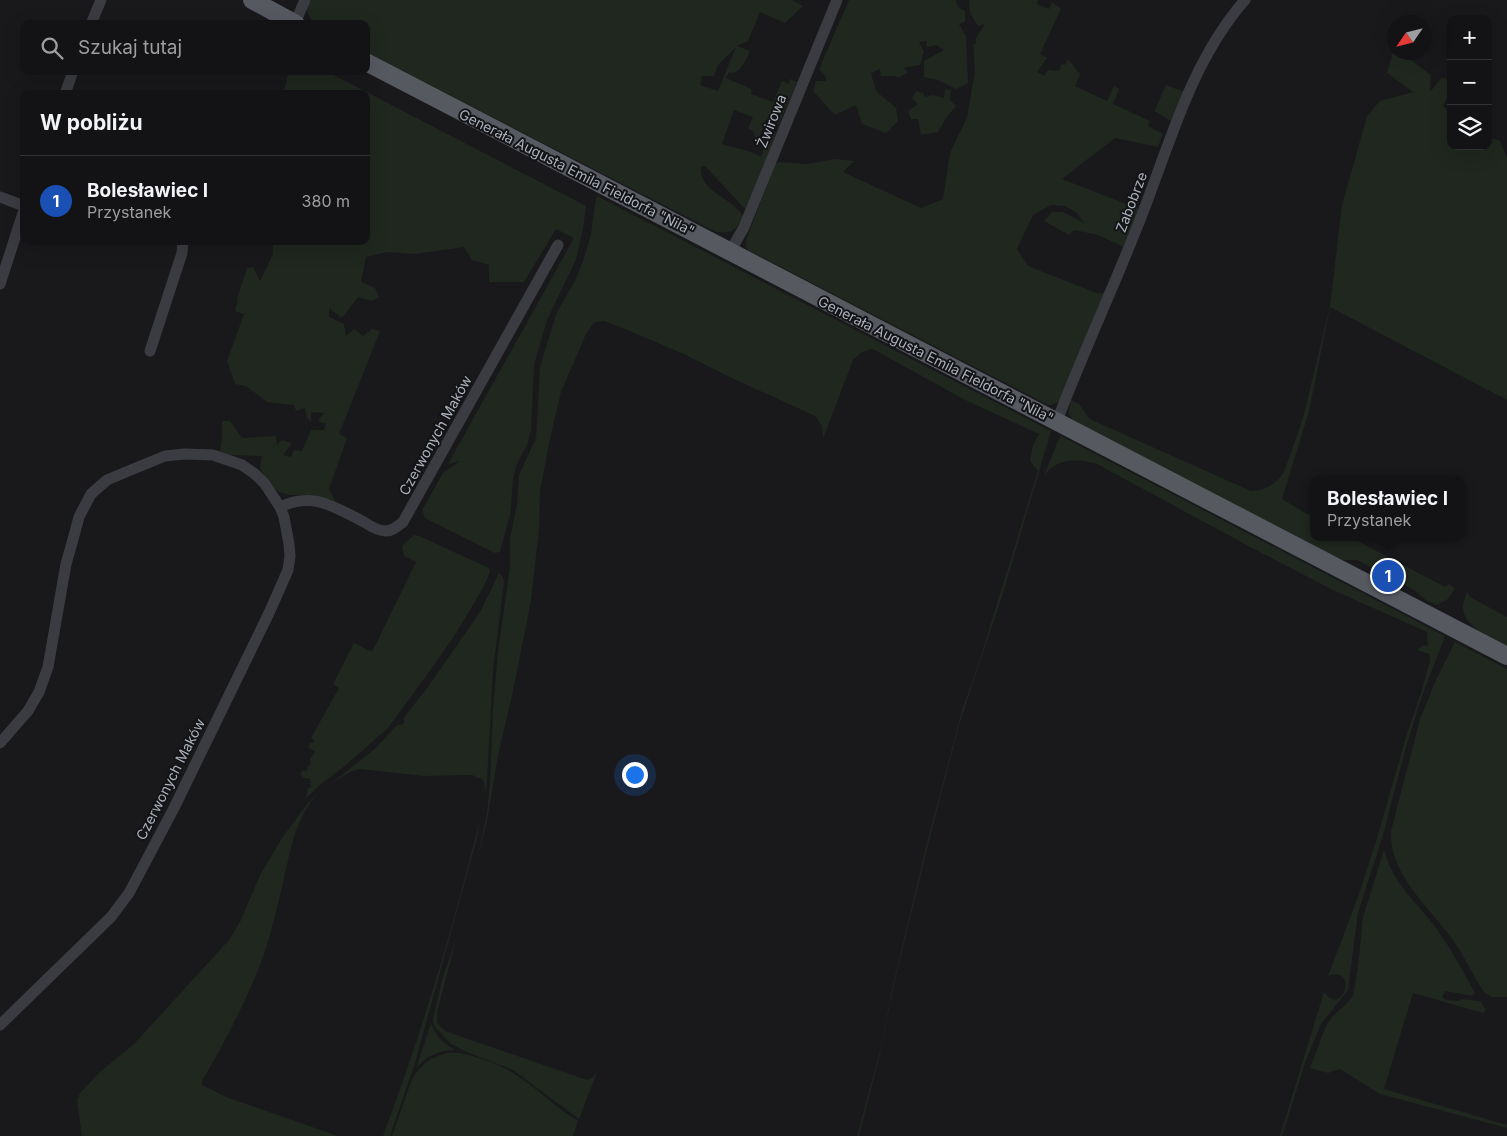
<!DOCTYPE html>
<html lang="pl">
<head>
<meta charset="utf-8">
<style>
  body { margin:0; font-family:Inter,sans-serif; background:#202022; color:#f1f3f6 }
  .controls { position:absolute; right:15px; top:15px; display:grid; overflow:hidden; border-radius:10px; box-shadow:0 5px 20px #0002 }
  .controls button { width:45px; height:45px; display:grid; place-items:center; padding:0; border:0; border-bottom:1px solid #323234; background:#131315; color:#f1f3f6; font:25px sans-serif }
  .compass { position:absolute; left:1387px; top:15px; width:45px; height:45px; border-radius:50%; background:#131315; box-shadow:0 5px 20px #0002; rotate:235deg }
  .you { position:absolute; left:634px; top:774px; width:18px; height:18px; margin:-12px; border:4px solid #fff; border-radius:50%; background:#1a73e8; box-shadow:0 0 0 8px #1a73e833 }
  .badge { display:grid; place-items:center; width:32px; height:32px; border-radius:50%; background:#f9a334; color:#fff; font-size:16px; font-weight:700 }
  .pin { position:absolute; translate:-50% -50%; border:2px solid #fff; box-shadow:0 1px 5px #0006 }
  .popup { position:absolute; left:1310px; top:476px; width:155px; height:65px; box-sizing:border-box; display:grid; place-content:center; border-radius:10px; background:#131315; filter:drop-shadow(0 1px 4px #0005); font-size:16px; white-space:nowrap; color:#9d9ea0 }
  .popup b { font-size:19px; color:#f1f3f6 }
  .popup::after { content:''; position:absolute; left:50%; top:100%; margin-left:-10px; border:10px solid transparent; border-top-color:#131315 }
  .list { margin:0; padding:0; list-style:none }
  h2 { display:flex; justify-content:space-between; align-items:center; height:65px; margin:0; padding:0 20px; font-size:21px }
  h2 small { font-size:16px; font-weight:400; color:#9d9ea0 }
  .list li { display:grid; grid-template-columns:32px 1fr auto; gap:15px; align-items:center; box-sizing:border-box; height:90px; padding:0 20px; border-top:1px solid #323234 }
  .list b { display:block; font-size:19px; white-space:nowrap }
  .list p { margin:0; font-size:16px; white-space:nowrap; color:#9d9ea0 }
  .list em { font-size:16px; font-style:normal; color:#9d9ea0 }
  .icon { flex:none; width:28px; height:28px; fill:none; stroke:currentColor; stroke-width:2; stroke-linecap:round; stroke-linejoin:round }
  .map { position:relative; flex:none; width:1507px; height:1136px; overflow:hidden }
  .search { position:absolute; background:#131315; box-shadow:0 5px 20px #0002; left:20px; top:20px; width:350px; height:55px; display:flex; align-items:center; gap:12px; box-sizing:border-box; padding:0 18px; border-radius:10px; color:#9d9ea0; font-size:19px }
  .panel { position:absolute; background:#131315; box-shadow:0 5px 20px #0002; left:20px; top:90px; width:350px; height:155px; border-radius:10px }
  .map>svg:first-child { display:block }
  .green { fill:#1f271f; fill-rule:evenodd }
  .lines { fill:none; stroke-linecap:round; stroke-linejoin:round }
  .minor { stroke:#3a3c41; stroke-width:11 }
  .primary { stroke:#565960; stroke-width:18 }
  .labels { text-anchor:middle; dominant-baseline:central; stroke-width:4; stroke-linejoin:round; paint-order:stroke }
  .street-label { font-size:14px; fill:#abb2bc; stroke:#141417 }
</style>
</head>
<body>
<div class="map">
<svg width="1507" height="1136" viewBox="0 0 1507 1136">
  <rect width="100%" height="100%" fill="#19191c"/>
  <!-- green -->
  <path class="green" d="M311 0H792L803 6 785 23 760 12 748 41 737 46 750 51C746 60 740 76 729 72L726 78 751 89V94L773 102 782 81 789 84 790 79 797 82 779 124 766 120 757 143 753 131 748 129 753 117 734 110 722 144C735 148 749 150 761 157L770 131 776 133 746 210 705 166 701 167C699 192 732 197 743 216 737 230 732 234 716 232L366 52V24H317C307 16 304 11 311 0ZM736 47 718 91 700 85 702 76H714L718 65Z
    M849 0H956L958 7 965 11V21L959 24 966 36 968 83 956 89 938 80 924 77V61L944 50 936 45 927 47 926 41 919 42 924 52 920 65 904 68 908 72 899 78 894 76H881L880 69 871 73 876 91 896 108 898 121 886 133 862 124 856 105 835 115 813 91 816 81H826V77L819 69Z
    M969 0H1038L1037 4 1049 9 1052 2 1061 9 1040 54 1047 58 1037 72 1044 76 1048 70 1059 71 1062 64 1065 65 1068 59 1080 74 1075 86 1107 101 1114 86 1119 89 1113 104 1150 121 1148 126 1163 134 1158 147 1115 138 1062 179 1139 209 1124 247 1098 235 1074 230 1069 235 1044 221 1052 212H1063L1084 223 1077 213 1065 206 1051 205 1033 215 1017 249 1028 266 1099 294 1107 291 1061 400 1052 405H1048L748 250 746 247 747 237 775 165 778 162 807 164 836 159 854 161 843 172 921 208 943 199 950 153 967 117 975 72 973 45 976 43V38L985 24 978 26 970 13Z
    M1394 49V52L1401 53 1431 75 1430 92 1442 77 1451 81V89L1443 106 1451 115V146H1488V137L1500 141 1507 158V400L1330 307 1309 411 1282 499 1314 518V537H1350L1445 587 1449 584 1455 588 1448 599 1437 605 1427 601 1414 590 1357 560H1344L1332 556 1073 421 1068 413 1071 400 1079 404 1088 417 1094 421 1251 491C1265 491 1276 484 1284 472L1303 418 1330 306 1342 205 1367 116 1380 101 1413 92 1387 73Z
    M289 71H326L586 206 583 229 576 260 547 320 534 365 531 430 527 445 516 466 513 480 510 515 500 552 495 553 425 518 422 510 443 473 460 461 448 464 574 238 556 229 524 282H489V265L472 260 464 247 415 254 387 252 366 257 361 282 375 288 379 297 372 301 358 297 342 318 329 308V317L344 324 346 336 354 329 363 336 372 329 380 331 339 434 347 438 329 489 337 505 313 495H289L279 492 269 484 260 468 262 456 226 455 220 452 222 439V421H230L242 438 276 436 277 445 282 440 292 443 283 455 291 457 294 450 302 451 311 430H324L326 424 318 421 324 413 311 412V422L307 418 305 408 296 411 294 405 267 402 246 386 235 384 227 361 244 314 235 311 238 300 237 299 247 268 253 267 260 281 273 254V241H366V94H283Z
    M1166 85 1184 92 1172 122 1155 111 1154 112Z
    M945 89 951 90 950 100 956 106 946 118 938 132 921 135 918 119H911L908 111 918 104 912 98 916 91 923 93 925 97 933 95 944 98Z
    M597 196 1051 431 1003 593 959 725 930 837 894 984 879 1058 859 1136H857L881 1047 893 985 928 839 963 707 977 669 1038 471 1030 461 1033 445 1039 434 965 400 873 349 862 352 853 360 823 439 822 426 815 416 736 380 686 355 618 326 604 321 595 322 592 325 586 334 561 392 550 439 540 491 539 529 531 601 512 696 498 755 487 821 477 860 487 813 490 783 493 709 498 652 510 568V538L517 504 519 475 536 438 540 368 544 353 557 312 576 279 584 258 591 234 595 204Z
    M1061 436 1445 636 1421 699 1406 747 1383 835 1358 913 1348 990 1321 1024 1306 1060 1282 1136H1280L1324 992C1343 1019 1359 965 1328 976L1359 894 1377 838 1407 734 1421 693 1430 661 1429 654 1417 650 1424 645 1428 646 1427 632 1333 590 1252 548 1097 464C1078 458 1056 458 1044 476L1057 443Z
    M414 535 419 536 489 568 490 572 483 588 455 635 424 679 388 728 346 765 321 784 306 798 308 788 311 787 310 784H308L311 783 310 779 304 778 300 774 303 770 306 772 308 768 307 767 311 764 310 759 315 752 308 747 310 743H313L314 740 311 738 339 688 333 684 354 643 372 652 416 562 404 556 402 546Z
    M499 573 503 577 504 583 493 670 487 782 477 838 415 1063 390 1136H383C417 1045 446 952 470 858 474 842 490 793 483 780L472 775 424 776 360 769 350 772 332 783 376 748 397 725H401L405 722 403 719 430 684 480 612Z
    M1467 592 1470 597 1507 617V647C1494 640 1462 626 1463 607 1463 602 1466 596 1467 592Z
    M1455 642 1507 669V997H1491L1484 992C1472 975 1465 956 1452 939 1429 906 1389 875 1391 831L1420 719 1436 680Z
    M319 792C294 820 291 849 283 883 277 908 271 933 263 957 247 1000 225 1042 202 1081V1085L226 1097 338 1136H82L77 1100 80 1093 99 1073 134 1044 229 940 241 920 260 875 282 838 308 803Z
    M1384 850C1393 883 1413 898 1433 924 1449 945 1462 969 1475 993L1473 996 1445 991 1442 997 1446 1000 1459 1001 1461 999 1480 1001 1486 1010 1483 1013 1413 993 1384 1089 1507 1125V1128L1380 1094 1340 1069 1328 1073 1310 1068 1326 1026 1332 1017 1348 1002 1353 996 1358 967 1363 917Z
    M457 936 437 1012V1023L445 1031 587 1080 592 1078 597 1072 579 1119 513 1070 469 1053 451 1044 434 1026 433 1019 442 980Z
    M431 1023C435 1036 444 1043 455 1050 439 1050 425 1056 416 1069Z
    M447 1053C461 1052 472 1056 485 1060 526 1074 544 1100 578 1121L573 1136H392L412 1079C421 1064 431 1057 447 1053Z"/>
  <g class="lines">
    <!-- minor -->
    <path class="minor" d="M295 23 305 0
      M91 24 101 0
      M65 94 73 71
      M0 197 24 206
      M730 252 744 227 837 0
      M0 284 24 210
      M150 351 182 253 183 241
      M1057 421C1082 355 1112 291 1138 225 1169 148 1189 64 1245 0
      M280 507C313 491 334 507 364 522 370 526 378 531 386 531 392 531 398 526 403 522L558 245
      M0 743 28 711 39 692 48 667 66 564 72 543 79 517 91 494 107 480 126 472 165 456 185 454 213 455 242 465 255 474 265 484 280 507 284 517 289 544 290 556 288 570 269 613 174 808 129 893 111 917 0 1025"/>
    <!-- primary -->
    <path class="primary" d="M252 0 296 24
      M366 62 1507 656"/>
  </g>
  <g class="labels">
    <!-- street labels -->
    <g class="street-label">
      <text transform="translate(771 121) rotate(-68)">Żwirowa</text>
      <text transform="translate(577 172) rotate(27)">Generała Augusta Emila Fieldorfa "Nila"</text>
      <text transform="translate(1131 202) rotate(-69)">Zabobrze</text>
      <text transform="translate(936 359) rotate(27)">Generała Augusta Emila Fieldorfa "Nila"</text>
      <text transform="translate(435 435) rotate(-61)">Czerwonych Maków</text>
      <text transform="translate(170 779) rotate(-63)">Czerwonych Maków</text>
    </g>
  </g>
</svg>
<div class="controls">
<button>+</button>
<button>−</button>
<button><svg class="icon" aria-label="layers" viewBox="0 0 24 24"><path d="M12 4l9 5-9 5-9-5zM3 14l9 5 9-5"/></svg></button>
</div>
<svg class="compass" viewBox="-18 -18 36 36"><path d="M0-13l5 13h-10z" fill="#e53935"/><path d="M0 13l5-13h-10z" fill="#9d9ea0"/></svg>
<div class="you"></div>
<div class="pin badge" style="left:1388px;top:576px;background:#1a4fb4">1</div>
<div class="popup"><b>Bolesławiec I</b>Przystanek</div>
<div class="search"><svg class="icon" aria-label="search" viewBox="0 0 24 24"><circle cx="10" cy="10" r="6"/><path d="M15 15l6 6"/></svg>Szukaj tutaj</div>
<section class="panel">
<h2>W pobliżu<small></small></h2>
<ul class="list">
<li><span class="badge" style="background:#1a4fb4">1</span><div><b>Bolesławiec I</b><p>Przystanek</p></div><em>380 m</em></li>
</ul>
</section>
</div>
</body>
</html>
